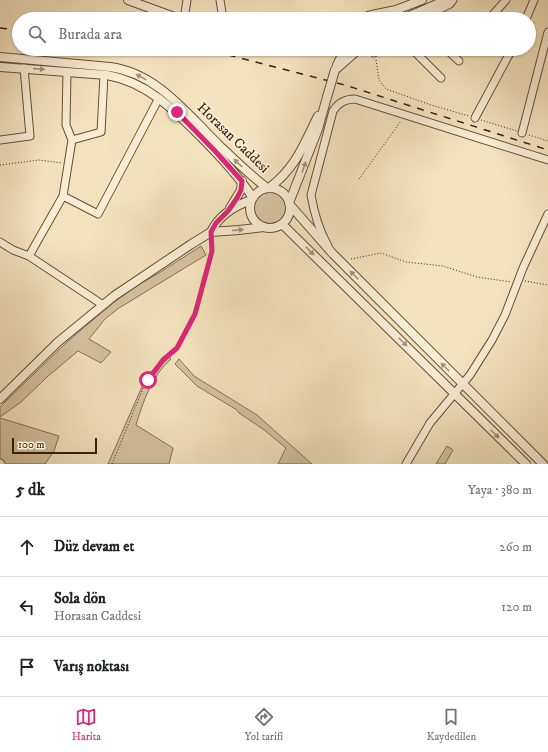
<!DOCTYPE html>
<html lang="tr">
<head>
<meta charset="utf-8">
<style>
  body { margin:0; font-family:"IM FELL DW Pica",serif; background:#f2f2f2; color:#202124 }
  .scale { position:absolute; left:12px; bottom:10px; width:85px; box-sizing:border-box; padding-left:4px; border:2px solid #3b1f09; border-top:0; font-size:11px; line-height:14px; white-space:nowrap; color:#3b1f09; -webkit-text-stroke:3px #f7edd4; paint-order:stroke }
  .stop { position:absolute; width:12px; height:12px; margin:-9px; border:3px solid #db2777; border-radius:50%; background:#fff }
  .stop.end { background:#db2777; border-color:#fff; box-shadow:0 1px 4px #0008 }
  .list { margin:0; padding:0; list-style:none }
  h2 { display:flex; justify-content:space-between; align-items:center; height:52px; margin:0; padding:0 16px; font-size:17px }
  h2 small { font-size:13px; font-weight:400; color:#757577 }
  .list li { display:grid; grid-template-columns:26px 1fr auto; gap:12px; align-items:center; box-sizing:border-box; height:60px; padding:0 16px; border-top:1px solid #e0e0e0 }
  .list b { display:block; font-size:15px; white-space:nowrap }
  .list p { margin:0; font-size:13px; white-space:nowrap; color:#757577 }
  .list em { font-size:13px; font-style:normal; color:#757577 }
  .icon { flex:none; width:22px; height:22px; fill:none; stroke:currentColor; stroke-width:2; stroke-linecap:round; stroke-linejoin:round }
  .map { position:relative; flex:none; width:548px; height:464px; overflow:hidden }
  .search { position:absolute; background:#fff; box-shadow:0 1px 3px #0004; left:12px; right:12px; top:12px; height:44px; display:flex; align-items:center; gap:10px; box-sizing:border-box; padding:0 14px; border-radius:22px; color:#757577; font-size:15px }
  .sheet { height:232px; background:#fff }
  nav { display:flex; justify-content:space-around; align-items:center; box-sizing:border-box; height:56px; border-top:1px solid #e0e0e0; background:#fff; font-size:11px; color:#757577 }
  nav a { display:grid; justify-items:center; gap:2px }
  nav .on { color:#db2777 }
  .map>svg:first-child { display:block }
  .green { fill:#d4c29e; stroke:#887054 }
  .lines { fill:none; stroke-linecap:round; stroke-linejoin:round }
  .minor-casing { stroke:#695036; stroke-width:9 }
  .tertiary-casing { stroke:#695036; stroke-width:10 }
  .path { stroke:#3b1f09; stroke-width:1; stroke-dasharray:1 2; stroke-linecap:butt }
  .minor { stroke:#f7edd4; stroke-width:7 }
  .tertiary { stroke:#f7edd4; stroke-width:8 }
  .rail { stroke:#3b1f09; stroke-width:1.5; stroke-dasharray:7 7; stroke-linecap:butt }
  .tertiary-bridge-casing { stroke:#695036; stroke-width:10; stroke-linecap:butt }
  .tertiary-bridge { stroke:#f7edd4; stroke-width:8 }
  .oneway { fill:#a29079 }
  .route { stroke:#db2777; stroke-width:5 }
  .labels { text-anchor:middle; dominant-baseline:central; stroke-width:4; stroke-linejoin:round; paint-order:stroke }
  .street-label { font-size:14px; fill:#3b1f09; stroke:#f7edd4 }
</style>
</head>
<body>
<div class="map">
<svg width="548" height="464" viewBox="0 0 548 464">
  <rect width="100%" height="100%" fill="#f3e3bd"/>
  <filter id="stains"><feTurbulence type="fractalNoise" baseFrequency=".005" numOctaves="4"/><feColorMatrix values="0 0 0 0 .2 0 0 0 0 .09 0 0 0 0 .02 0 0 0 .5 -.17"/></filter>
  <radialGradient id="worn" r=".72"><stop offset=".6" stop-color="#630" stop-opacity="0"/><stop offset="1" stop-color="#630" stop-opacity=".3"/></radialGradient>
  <!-- green -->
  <path class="green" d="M254 208a16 16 0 1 1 32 0a16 16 0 1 1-32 0Z
    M201 246 206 255 119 308 105 319 89 339 111 352 101 363 78 351 47 377 21 402 0 417V407L68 341 113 303 133 288 159 273Z
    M167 355 171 359C152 375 143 402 136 425L173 448 169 464H108L144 382 148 375Z
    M179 359 194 376 257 415 312 464H278L286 448 263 429 239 413 237 410 197 386 175 364Z
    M0 418 59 436 54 451 45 464H0Z
    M447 446 453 450 445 464H436Z"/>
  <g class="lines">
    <defs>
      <path id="minor" d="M220 0 223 19
        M184 19 187 0
        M420 19 450 4 453 0
        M489 19 506 0
        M526 19 534 0
        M412 49 441 78
        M446 49 459 61
        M374 53 380 49
        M475 118 512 49
        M522 133 548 32
        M0 140 30 136 24 68
        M72 140 101 132 104 75
        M63 196 98 214 159 98
        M0 242 13 250 29 256 103 305
        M328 246C319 230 314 213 311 195L333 111C338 103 346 99 355 99L548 160
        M29 256 63 196 72 140 66 125 67 72
        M0 463 1 464
        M406 464 430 423 470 375 492 340 505 315 523 268 548 214"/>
      <path id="tertiary" d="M128 0 180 19
        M372 15 396 10 422 0
        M364 19C369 14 375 14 380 19
        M403 19 446 0
        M255 49H275
        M0 57 110 67C157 73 187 114 219 145 235 160 250 175 267 188
        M337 65 345 49
        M0 67 107 75C146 82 172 108 199 135 219 155 238 175 253 198
        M335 70 359 49
        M269 188C296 168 304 144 318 116
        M250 208a20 20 0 1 1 40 0a20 20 0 1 1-40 0Z
        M289 203 318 129 327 97
        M290 205 333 254 543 464
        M230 208 241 190 242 181
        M282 224 526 464
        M211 232C219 215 234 206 251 200
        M0 399 58 342 114 296 190 245 211 232 239 230 264 227"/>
    </defs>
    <!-- minor casing -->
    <use href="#minor" class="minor-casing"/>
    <!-- tertiary casing -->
    <use href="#tertiary" class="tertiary-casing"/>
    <!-- path -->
    <path class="path" d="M376 60 379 80 386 89 431 105 469 116
      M481 120 517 131
      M529 135 548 141
      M0 165 39 160 62 163
      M359 179 401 121
      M351 259 381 253 406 262 443 266 477 277 511 282
      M525 281 548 285
      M112 464 144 386 157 367 177 348 195 314 212 251V240"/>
    <!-- minor -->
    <use href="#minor" class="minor"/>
    <!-- tertiary -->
    <use href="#tertiary" class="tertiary"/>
    <!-- rail -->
    <path class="rail" d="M0 28 19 30
      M187 49 217 52 345 85 548 150"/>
    <defs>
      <path id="tertiary-bridge" d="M327 97 335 70"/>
    </defs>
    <!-- tertiary-bridge casing -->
    <use href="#tertiary-bridge" class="tertiary-bridge-casing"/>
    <!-- tertiary-bridge -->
    <use href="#tertiary-bridge" class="tertiary-bridge"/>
  </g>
  <!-- one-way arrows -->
  <defs><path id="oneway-solid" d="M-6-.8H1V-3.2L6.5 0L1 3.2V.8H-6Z"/></defs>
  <g class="oneway">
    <use href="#oneway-solid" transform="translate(39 69) rotate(4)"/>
    <use href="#oneway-solid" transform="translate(141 77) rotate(-151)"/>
    <use href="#oneway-solid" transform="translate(238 163) rotate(-137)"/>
    <use href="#oneway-solid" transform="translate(304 167) rotate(-70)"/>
    <use href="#oneway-solid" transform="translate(238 230) rotate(-5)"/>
    <use href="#oneway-solid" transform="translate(310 251) rotate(45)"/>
    <use href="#oneway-solid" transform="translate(354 275) rotate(-135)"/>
    <use href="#oneway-solid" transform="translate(403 342) rotate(45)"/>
    <use href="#oneway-solid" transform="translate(445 367) rotate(-135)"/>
    <use href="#oneway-solid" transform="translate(495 434) rotate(45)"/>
  </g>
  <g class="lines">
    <!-- route -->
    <path class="route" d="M148 380 163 360 177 348 195 314 212 251 211 232 216 223 228 211 237 198 241 190 242 181 215 151 177 112"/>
  </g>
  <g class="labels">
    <!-- street labels -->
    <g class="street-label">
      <text transform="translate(233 138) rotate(44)">Horasan Caddesi</text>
    </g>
  </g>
  <rect width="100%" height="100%" filter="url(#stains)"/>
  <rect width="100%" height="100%" fill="url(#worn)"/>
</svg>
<div class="scale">100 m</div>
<div class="stop" style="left:148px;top:380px"></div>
<div class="stop end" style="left:177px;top:112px"></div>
<div class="search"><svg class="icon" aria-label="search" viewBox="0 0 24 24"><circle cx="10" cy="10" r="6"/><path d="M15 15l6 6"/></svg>Burada ara</div>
</div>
<section class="sheet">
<h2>5 dk<small>Yaya · 380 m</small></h2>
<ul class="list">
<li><svg class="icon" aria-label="ahead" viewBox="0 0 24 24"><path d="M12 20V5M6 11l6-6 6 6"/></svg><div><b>Düz devam et</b></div><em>260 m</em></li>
<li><svg class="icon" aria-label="left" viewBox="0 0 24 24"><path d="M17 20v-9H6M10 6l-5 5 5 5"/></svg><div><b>Sola dön</b><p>Horasan Caddesi</p></div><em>120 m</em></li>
<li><svg class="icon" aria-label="arrive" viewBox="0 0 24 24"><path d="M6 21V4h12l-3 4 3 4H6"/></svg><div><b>Varış noktası</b></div></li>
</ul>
</section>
<nav>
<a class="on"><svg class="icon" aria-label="map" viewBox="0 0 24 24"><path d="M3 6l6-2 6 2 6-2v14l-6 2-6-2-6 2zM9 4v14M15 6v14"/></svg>Harita</a>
<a><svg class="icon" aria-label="directions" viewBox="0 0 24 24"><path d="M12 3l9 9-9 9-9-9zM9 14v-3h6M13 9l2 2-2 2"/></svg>Yol tarifi</a>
<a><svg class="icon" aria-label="saved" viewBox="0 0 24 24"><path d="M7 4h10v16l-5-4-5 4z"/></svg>Kaydedilen</a>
</nav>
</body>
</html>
